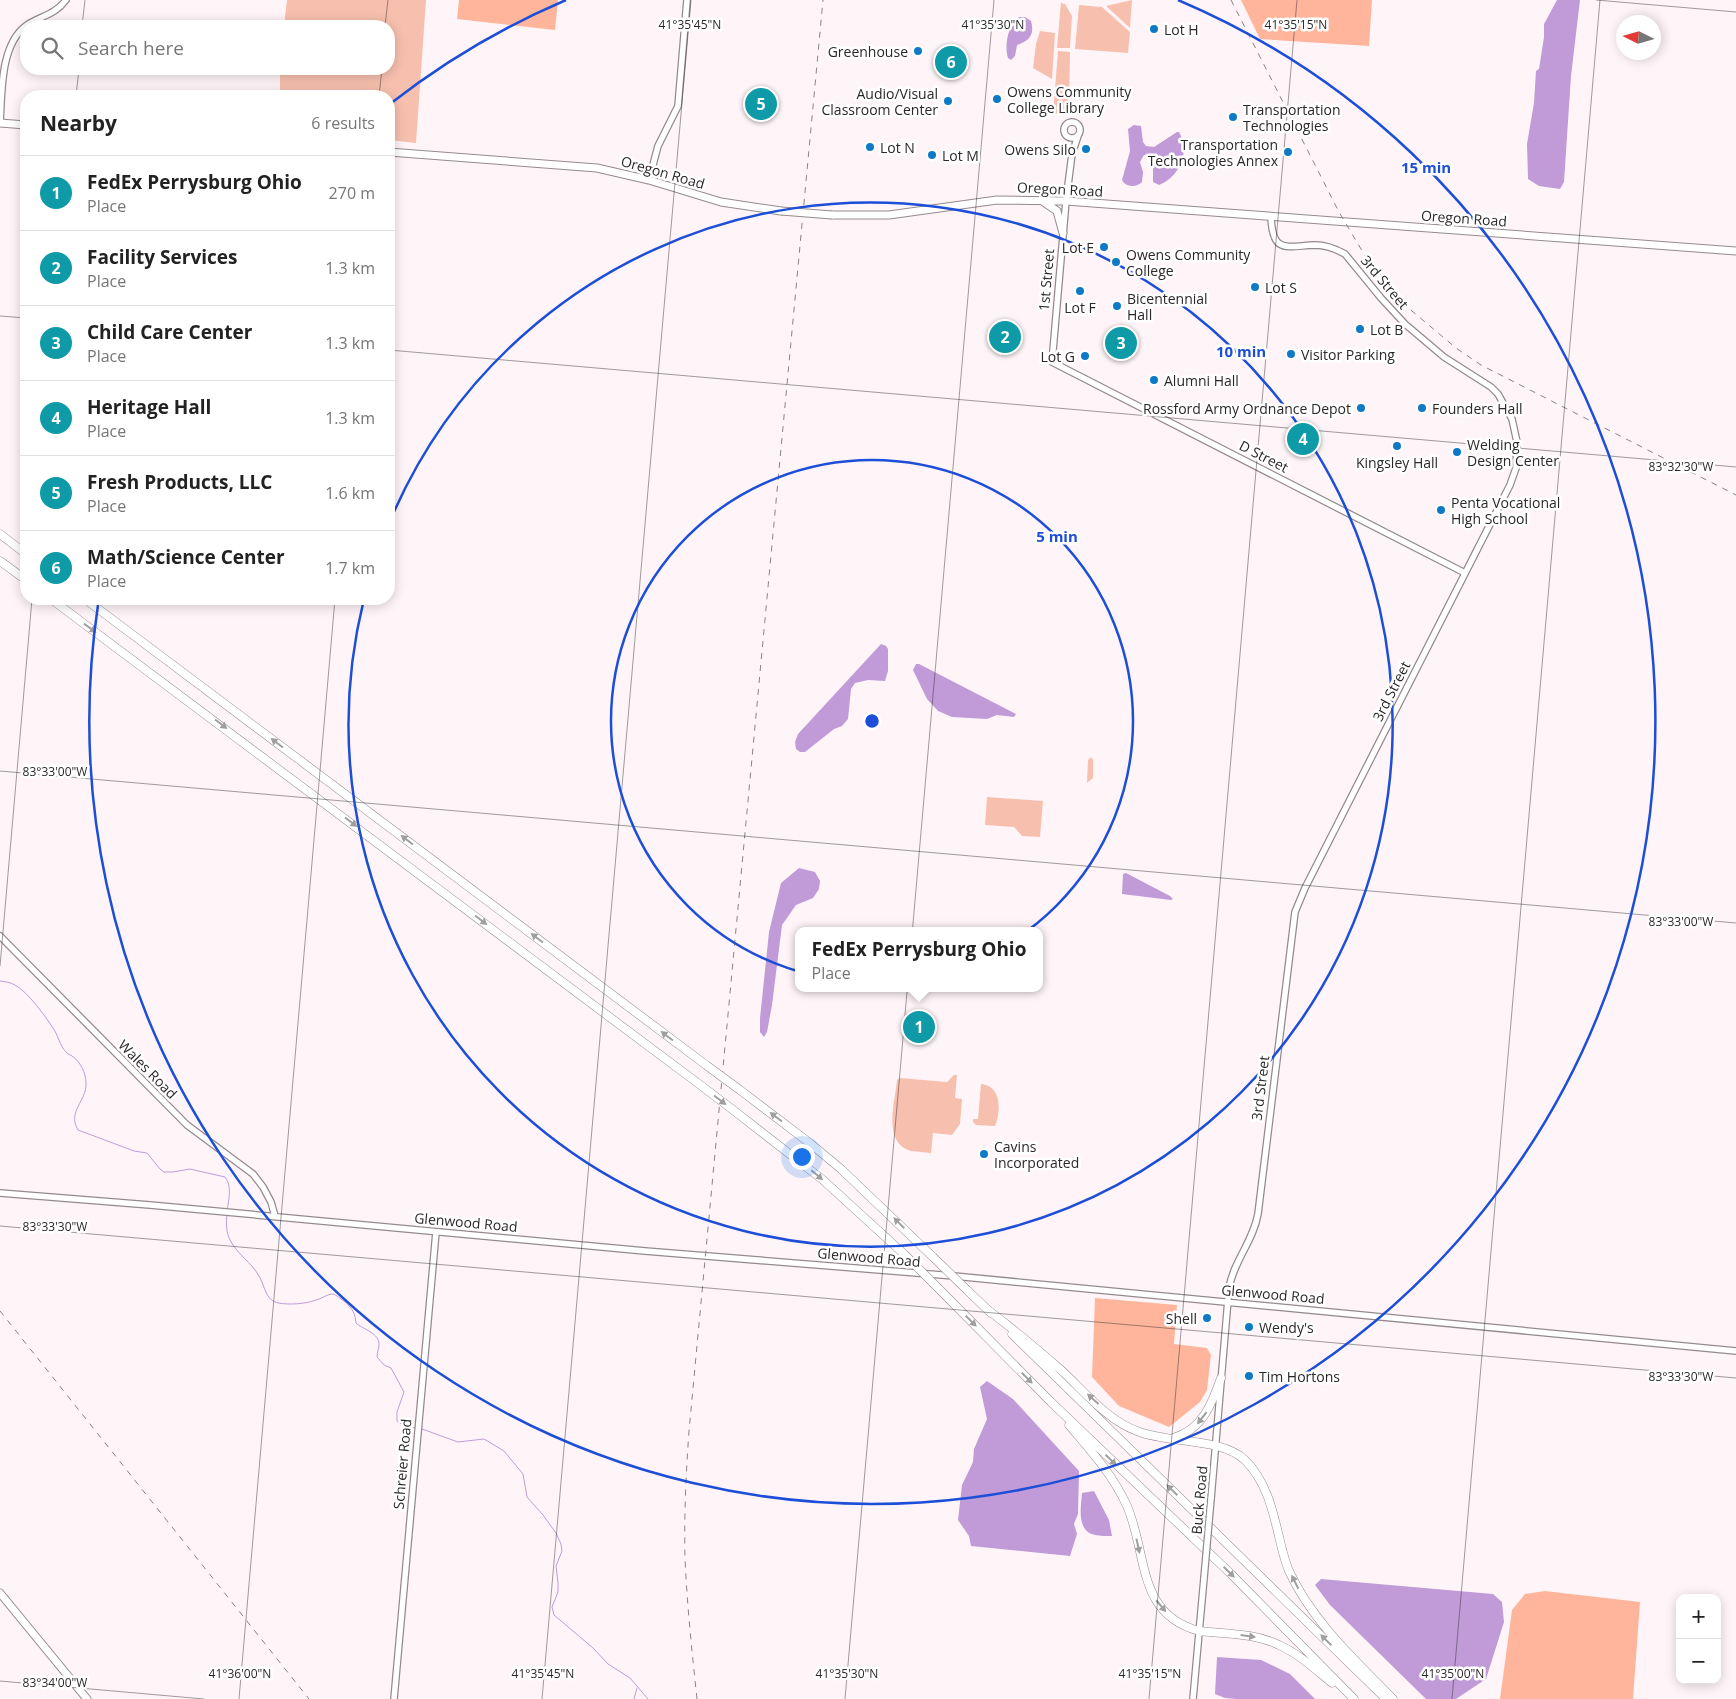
<!DOCTYPE html>
<html lang="en">
<head>
<meta charset="utf-8">
<style>
  body { margin:0; font-family:"Open Sans",sans-serif; background:#f6f6f6; color:#222 }
  .controls { position:absolute; right:15px; bottom:15px; display:grid; overflow:hidden; border-radius:10px; box-shadow:0 2px 12px #0003 }
  .controls button { width:45px; height:45px; display:grid; place-items:center; padding:0; border:0; border-bottom:1px solid #e0e0e0; background:#fff; color:#222; font:25px sans-serif }
  .compass { position:absolute; left:1616px; top:15px; width:45px; height:45px; border-radius:50%; background:#fff; box-shadow:0 2px 12px #0003; rotate:275deg }
  .you { position:absolute; left:801px; top:1156px; width:18px; height:18px; margin:-12px; border:4px solid #fff; border-radius:50%; background:#1a73e8; box-shadow:0 0 0 8px #1a73e833 }
  .badge { display:grid; place-items:center; width:32px; height:32px; border-radius:50%; background:#0e79c4; color:#fff; font-size:16px; font-weight:700 }
  .pin { position:absolute; translate:-50% -50%; border:2px solid #fff; box-shadow:0 1px 5px #0006 }
  .popup { position:absolute; left:795px; top:927px; width:248px; height:65px; box-sizing:border-box; display:grid; place-content:center; border-radius:10px; background:#fff; filter:drop-shadow(0 1px 4px #0005); font-size:16px; white-space:nowrap; color:#767676 }
  .popup b { font-size:19px; color:#222 }
  .popup::after { content:''; position:absolute; left:50%; top:100%; margin-left:-10px; border:10px solid transparent; border-top-color:#fff }
  .list { margin:0; padding:0; list-style:none }
  h2 { display:flex; justify-content:space-between; align-items:center; height:65px; margin:0; padding:0 20px; font-size:21px }
  h2 small { font-size:16px; font-weight:400; color:#767676 }
  .list li { display:grid; grid-template-columns:32px 1fr auto; gap:15px; align-items:center; box-sizing:border-box; height:75px; padding:0 20px; border-top:1px solid #e0e0e0 }
  .list b { display:block; font-size:19px; white-space:nowrap }
  .list p { margin:0; font-size:16px; white-space:nowrap; color:#767676 }
  .list em { font-size:16px; font-style:normal; color:#767676 }
  .icon { flex:none; width:28px; height:28px; fill:none; stroke:currentColor; stroke-width:2; stroke-linecap:round; stroke-linejoin:round }
  .map { position:relative; flex:none; width:1736px; height:1699px; overflow:hidden }
  .search { position:absolute; background:#fff; box-shadow:0 2px 12px #0003; left:20px; top:20px; width:375px; height:55px; display:flex; align-items:center; gap:12px; box-sizing:border-box; padding:0 18px; border-radius:20px; color:#767676; font-size:19px }
  .panel { position:absolute; background:#fff; box-shadow:0 2px 12px #0003; left:20px; top:90px; width:375px; height:515px; border-radius:20px }
  .map>svg:first-child { display:block }
  .green { fill:#f7c0ae }
  .forest { fill:#ffb59c }
  .water { fill:#c09bd7 }
  .lines { fill:none; stroke-linecap:round; stroke-linejoin:round }
  .stream { stroke:#c09bd7; stroke-width:1 }
  .minor-casing { stroke:#948a8d; stroke-width:8 }
  .major-casing { stroke:#948a8d; stroke-width:9 }
  .highway-casing { stroke:#948a8d; stroke-width:9 }
  .minor { stroke:#fff; stroke-width:5.5 }
  .major { stroke:#fff; stroke-width:7 }
  .highway { stroke:#fff; stroke-width:8 }
  .rail { stroke:#898385; stroke-width:1; stroke-dasharray:6 6; stroke-linecap:butt }
  .minor-bridge-casing { stroke:#948a8d; stroke-width:8; stroke-linecap:butt }
  .major-bridge-casing { stroke:#948a8d; stroke-width:9; stroke-linecap:butt }
  .highway-bridge-casing { stroke:#948a8d; stroke-width:9; stroke-linecap:butt }
  .minor-bridge { stroke:#fff; stroke-width:5.5 }
  .major-bridge { stroke:#fff; stroke-width:7 }
  .highway-bridge { stroke:#fff; stroke-width:8 }
  .oneway { fill:#a09e9f }
  .ticks { fill:none; stroke:#2c2829; stroke-width:1; stroke-opacity:0.45 }
  .ring { fill:none; stroke:#1d4ed8; stroke-width:2.5 }
  .poi-dot { fill:#0e79c4; stroke:#fff; stroke-width:2 }
  .labels { text-anchor:middle; dominant-baseline:central; stroke-width:5; stroke-linejoin:round; paint-order:stroke }
  .poi-label { font-size:14px; fill:#2c2829; stroke:#fff; text-anchor:start }
  .street-label { font-size:14px; fill:#2c2829; stroke:#fff }
  .ticks-label { font-size:12px; text-anchor:middle; fill:#2c2829; stroke:#fff; stroke-width:5; stroke-linejoin:round; paint-order:stroke }
  .centre { fill:#1d4ed8; stroke:#fff; stroke-width:2.5 }
  .ring-label { font-size:15px; text-anchor:middle; font-weight:bold; fill:#1d4ed8; stroke:#fff; stroke-width:5; stroke-linejoin:round; paint-order:stroke }
</style>
</head>
<body>
<div class="map">
<svg width="1736" height="1699" viewBox="0 0 1736 1699">
  <rect width="100%" height="100%" fill="#fff5f8"/>
  <!-- green -->
  <path class="green" d="M287 0H426L416 143 389 140V96H280V69H389V26H284Z
    M1132 0 1130 28 1106 6Z
    M1061 2 1063 4H1065L1072 16 1070 48H1057Z
    M1079 5 1102 7 1130 32 1128 53 1075 49Z
    M1040 31 1055 33 1052 79 1033 68 1036 44Z
    M1058 51 1070 52 1069 105V112H1060L1053 115Z
    M1091 757 1093 760V778L1087 783 1088 760Z
    M987 797 1043 801 1040 837 1022 836 1014 827 985 825Z
    M954 1075H957L955 1098 962 1099 960 1124 952 1135 933 1133 931 1153C925 1152 917 1152 911 1151 882 1143 895 1102 897 1080L900 1078 947 1082Z
    M981 1084C1002 1086 1001 1111 995 1126L976 1125 973 1122V1119H978Z"/>
  <!-- forest -->
  <path class="forest" d="M459 0H558L555 30 457 19Z
    M1241 0H1372L1369 46 1260 39Z
    M1095 1298 1177 1305 1174 1344 1207 1348 1211 1355 1207 1390 1200 1402 1169 1427 1119 1406 1092 1377Z
    M1545 1591 1640 1602 1633 1699H1500L1512 1610 1525 1594Z"/>
  <!-- water -->
  <path class="water" d="M1557 0H1580L1571 76 1564 182 1560 189 1539 186 1528 179 1527 144 1534 103 1536 71 1539 69 1544 37V24Z
    M1019 17H1025L1031 21C1035 35 1029 41 1017 45L1015 56 1011 60 1008 58C1004 46 1008 24 1019 17Z
    M1134 125 1141 126 1143 142 1146 146 1154 147 1177 132H1179C1191 152 1179 177 1159 185L1153 182V161L1151 156 1144 155 1140 162 1143 172 1142 182C1137 187 1129 187 1124 183L1122 180 1130 151 1128 129Z
    M881 644 886 646 888 649V671L885 681 868 680 855 683 851 689 848 719 842 726 834 729 805 752H800L796 749 795 742 798 734Z
    M916 664H919L1016 714 1014 717 997 715 987 719 952 717 938 711 927 699 913 670Z
    M799 868 815 872 820 881 819 889 813 898 796 905 782 925 772 1005 767 1032 764 1037 760 1032V1018L769 932 781 883Z
    M1126 873 1170 896 1173 899 1171 900 1122 894 1123 874Z
    M987 1381 1013 1399 1079 1471 1078 1514 1074 1524 1077 1534 1070 1556 971 1546 969 1536 958 1520 962 1485 973 1462 974 1449 987 1419 980 1387Z
    M1094 1491 1109 1520 1112 1536C1106 1536 1100 1536 1095 1535 1076 1531 1081 1507 1082 1493Z
    M1321 1579 1493 1594 1502 1602 1504 1622 1486 1679 1456 1699H1426L1330 1605 1315 1585Z
    M1217 1657 1261 1660 1290 1674 1315 1699H1237L1225 1698 1215 1694Z"/>
  <g class="lines">
    <!-- stream -->
    <path class="stream" d="M0 981C5 982 10 982 15 985 28 992 45 1016 53 1028 58 1035 60 1046 66 1052 67 1054 71 1055 72 1056 80 1061 86 1073 86 1083 87 1101 67 1111 78 1130L134 1151 147 1153 160 1169 164 1172H173L190 1169 225 1177C232 1185 229 1200 227 1210
      M227 1214C226 1223 226 1232 230 1240 237 1254 252 1263 259 1276 265 1286 265 1300 278 1303 289 1305 306 1304 316 1300 324 1298 326 1294 334 1294 347 1303 355 1308 356 1323 362 1329 380 1333 379 1345 379 1349 377 1352 377 1357L384 1365 391 1368 404 1392 397 1412V1421L403 1425 415 1428
      M422 1429 458 1442 484 1439 504 1451 523 1474 527 1497 543 1515 556 1533 561 1544 562 1551 556 1566 558 1583V1592L552 1607 554 1615 593 1648 608 1664 630 1678 648 1699
      M634 1699 637 1688"/>
    <defs>
      <path id="minor" d="M1064 130a8 8 0 1 1 16 0a8 8 0 1 1-16 0Z
        M0 123C2 92 0 44 27 25 41 16 56 14 66 0
        M1078 136 1072 154 1066 201 1052 362 1465 573
        M649 180 658 146 678 106 687 0
        M0 936 187 1125 253 1174 263 1187 271 1202 275 1216
        M0 1193 150 1205 645 1251 954 1276 1736 1351
        M1211 1499 1229 1288C1234 1260 1253 1242 1258 1214L1295 912 1305 888 1510 485 1516 468 1517 442 1512 419 1498 394 1491 387 1444 357 1405 324 1381 298 1345 254C1336 249 1326 245 1315 245 1287 246 1272 255 1271 216
        M394 1699 436 1232
        M1193 1699 1204 1578"/>
      <path id="major" d="M0 123 26 125
        M389 152 597 168 649 180 721 202 781 211
        M1041 200 1057 211 1063 233
        M832 215H889L997 200 1066 201 1736 251
        M0 1593 87 1699"/>
      <path id="highway" d="M0 534 26 554
        M0 561 26 580
        M51 599 703 1087
        M85 599 706 1065
        M740 1090 811 1144 841 1169 933 1257
        M737 1113 823 1180 904 1254
        M939 1289 1051 1402 1231 1574 1354 1699
        M967 1290 991 1313
        M988 1310C1013 1329 1037 1349 1061 1370 1084 1391 1107 1420 1137 1431 1168 1444 1221 1437 1245 1460 1269 1484 1274 1517 1282 1549 1284 1556 1286 1564 1289 1571 1312 1621 1355 1660 1393 1699
        M1012 1334 1386 1699
        M1069 1425C1091 1451 1113 1475 1127 1506 1148 1554 1136 1614 1199 1631 1226 1634 1255 1633 1279 1645 1299 1654 1315 1669 1332 1683
        M1173 1438C1202 1430 1212 1404 1221 1378"/>
    </defs>
    <!-- minor casing -->
    <use href="#minor" class="minor-casing"/>
    <!-- major casing -->
    <use href="#major" class="major-casing"/>
    <!-- highway casing -->
    <use href="#highway" class="highway-casing"/>
    <!-- minor -->
    <use href="#minor" class="minor"/>
    <!-- major -->
    <use href="#major" class="major"/>
    <!-- highway -->
    <use href="#highway" class="highway"/>
    <!-- rail -->
    <path class="rail" d="M1231 0 1339 212 1364 254 1406 306 1456 348 1481 365 1736 495
      M0 1311 309 1699
      M697 1699C692 1652 687 1605 685 1558 684 1515 686 1473 689 1431L823 0"/>
    <defs>
      <path id="minor-bridge" d="M1204 1578 1211 1499"/>
      <path id="major-bridge" d="M781 211 832 215"/>
      <path id="highway-bridge" d="M706 1065 740 1090
        M703 1087 737 1113
        M904 1254 939 1289
        M933 1257 967 1290"/>
    </defs>
    <!-- minor-bridge casing -->
    <use href="#minor-bridge" class="minor-bridge-casing"/>
    <!-- major-bridge casing -->
    <use href="#major-bridge" class="major-bridge-casing"/>
    <!-- highway-bridge casing -->
    <use href="#highway-bridge" class="highway-bridge-casing"/>
    <!-- minor-bridge -->
    <use href="#minor-bridge" class="minor-bridge"/>
    <!-- major-bridge -->
    <use href="#major-bridge" class="major-bridge"/>
    <!-- highway-bridge -->
    <use href="#highway-bridge" class="highway-bridge"/>
  </g>
  <!-- one-way arrows -->
  <defs><path id="oneway-solid" d="M-6-.8H1V-3.2L6.5 0L1 3.2V.8H-6Z" transform="scale(1.25)"/></defs>
  <g class="oneway">
    <use href="#oneway-solid" transform="translate(90 628) rotate(36)"/>
    <use href="#oneway-solid" transform="translate(221 724) rotate(37)"/>
    <use href="#oneway-solid" transform="translate(277 743) rotate(-143)"/>
    <use href="#oneway-solid" transform="translate(351 822) rotate(37)"/>
    <use href="#oneway-solid" transform="translate(407 840) rotate(-143)"/>
    <use href="#oneway-solid" transform="translate(481 920) rotate(37)"/>
    <use href="#oneway-solid" transform="translate(537 938) rotate(-143)"/>
    <use href="#oneway-solid" transform="translate(667 1036) rotate(-143)"/>
    <use href="#oneway-solid" transform="translate(720 1100) rotate(37)"/>
    <use href="#oneway-solid" transform="translate(776 1117) rotate(-143)"/>
    <use href="#oneway-solid" transform="translate(817 1175) rotate(40)"/>
    <use href="#oneway-solid" transform="translate(899 1223) rotate(-135)"/>
    <use href="#oneway-solid" transform="translate(971 1321) rotate(45)"/>
    <use href="#oneway-solid" transform="translate(1027 1378) rotate(45)"/>
    <use href="#oneway-solid" transform="translate(1093 1399) rotate(-138)"/>
    <use href="#oneway-solid" transform="translate(1202 1418) rotate(128)"/>
    <use href="#oneway-solid" transform="translate(1111 1460) rotate(44)"/>
    <use href="#oneway-solid" transform="translate(1172 1490) rotate(-136)"/>
    <use href="#oneway-solid" transform="translate(1138 1546) rotate(78)"/>
    <use href="#oneway-solid" transform="translate(1229 1572) rotate(44)"/>
    <use href="#oneway-solid" transform="translate(1295 1582) rotate(-117)"/>
    <use href="#oneway-solid" transform="translate(1161 1606) rotate(50)"/>
    <use href="#oneway-solid" transform="translate(1248 1636) rotate(8)"/>
    <use href="#oneway-solid" transform="translate(1326 1640) rotate(-136)"/>
  </g>
  <!-- ticks -->
  <path class="ticks" d="M1596 0 1736 12M82 26 85 0M385 26 388 0M76 96 79 69M379 96 382 69M0 316 26 318M389 350 1736 467M0 771 1736 923M0 966 32 599M0 1226 1736 1378M0 1681 204 1699M239 1699 335 599M542 1699 691 0M845 1699 994 0M1149 1699 1297 0M1452 1699 1600 0"/>
  <!-- distance rings -->
  <g class="ring">
    <circle cx="872" cy="721" r="261"/>
    <path d="M390 521A522 522 0 1 1 364 599"/>
    <path d="M390 104A783 783 0 0 1 566 0M1178 0A783 783 0 1 1 98 605"/>
  </g>
  <!-- markers -->
  <g class="poi-dot">
    <circle cx="1154" cy="29" r="5"/>
    <circle cx="918" cy="51" r="5"/>
    <circle cx="997" cy="99" r="5"/>
    <circle cx="948" cy="101" r="5"/>
    <circle cx="1233" cy="117" r="5"/>
    <circle cx="870" cy="147" r="5"/>
    <circle cx="1086" cy="149" r="5"/>
    <circle cx="1288" cy="152" r="5"/>
    <circle cx="932" cy="155" r="5"/>
    <circle cx="1104" cy="247" r="5"/>
    <circle cx="1116" cy="262" r="5"/>
    <circle cx="1255" cy="287" r="5"/>
    <circle cx="1080" cy="291" r="5"/>
    <circle cx="1117" cy="306" r="5"/>
    <circle cx="1360" cy="329" r="5"/>
    <circle cx="1291" cy="354" r="5"/>
    <circle cx="1085" cy="356" r="5"/>
    <circle cx="1154" cy="380" r="5"/>
    <circle cx="1361" cy="408" r="5"/>
    <circle cx="1422" cy="408" r="5"/>
    <circle cx="1397" cy="446" r="5"/>
    <circle cx="1457" cy="452" r="5"/>
    <circle cx="1441" cy="510" r="5"/>
    <circle cx="984" cy="1154" r="5"/>
    <circle cx="1207" cy="1318" r="5"/>
    <circle cx="1249" cy="1327" r="5"/>
    <circle cx="1249" cy="1376" r="5"/>
  </g>
  <g class="labels">
    <!-- poi labels -->
    <g class="poi-label">
      <text x="1164" y="29">Lot H</text>
      <text x="908" y="51" text-anchor="end">Greenhouse</text>
      <text x="1007" y="91">Owens Community<tspan x="1007" dy="16">College Library</tspan></text>
      <text x="938" y="93" text-anchor="end">Audio/Visual<tspan x="938" dy="16">Classroom Center</tspan></text>
      <text x="1243" y="109">Transportation<tspan x="1243" dy="16">Technologies</tspan></text>
      <text x="1278" y="144" text-anchor="end">Transportation<tspan x="1278" dy="16">Technologies Annex</tspan></text>
      <text x="880" y="147">Lot N</text>
      <text x="1076" y="149" text-anchor="end">Owens Silo</text>
      <text x="942" y="155">Lot M</text>
      <text x="1094" y="247" text-anchor="end">Lot E</text>
      <text x="1126" y="254">Owens Community<tspan x="1126" dy="16">College</tspan></text>
      <text x="1265" y="287">Lot S</text>
      <text x="1127" y="298">Bicentennial<tspan x="1127" dy="16">Hall</tspan></text>
      <text x="1080" y="307" text-anchor="middle">Lot F</text>
      <text x="1370" y="329">Lot B</text>
      <text x="1301" y="354">Visitor Parking</text>
      <text x="1075" y="356" text-anchor="end">Lot G</text>
      <text x="1164" y="380">Alumni Hall</text>
      <text x="1351" y="408" text-anchor="end">Rossford Army Ordnance Depot</text>
      <text x="1432" y="408">Founders Hall</text>
      <text x="1467" y="444">Welding<tspan x="1467" dy="16">Design Center</tspan></text>
      <text x="1397" y="462" text-anchor="middle">Kingsley Hall</text>
      <text x="1451" y="502">Penta Vocational<tspan x="1451" dy="16">High School</tspan></text>
      <text x="994" y="1146">Cavins<tspan x="994" dy="16">Incorporated</tspan></text>
      <text x="1197" y="1318" text-anchor="end">Shell</text>
      <text x="1259" y="1327">Wendy's</text>
      <text x="1259" y="1376">Tim Hortons</text>
    </g>
    <!-- street labels -->
    <g class="street-label">
      <text transform="translate(663 172) rotate(16)">Oregon Road</text>
      <text transform="translate(1060 189) rotate(3)">Oregon Road</text>
      <text transform="translate(1464 218) rotate(4)">Oregon Road</text>
      <text transform="translate(1046 280) rotate(-85)">1st Street</text>
      <text transform="translate(1385 282) rotate(50)">3rd Street</text>
      <text transform="translate(1264 456) rotate(27)">D Street</text>
      <text transform="translate(1391 691) rotate(-63)">3rd Street</text>
      <text transform="translate(148 1069) rotate(45)">Wales Road</text>
      <text transform="translate(1260 1088) rotate(-83)">3rd Street</text>
      <text transform="translate(466 1222) rotate(5)">Glenwood Road</text>
      <text transform="translate(869 1257) rotate(5)">Glenwood Road</text>
      <text transform="translate(1273 1294) rotate(5)">Glenwood Road</text>
      <text transform="translate(402 1464) rotate(-85)">Schreier Road</text>
      <text transform="translate(1199 1500) rotate(-85)">Buck Road</text>
    </g>
  </g>
  <g class="ticks-label">
    <text x="690" y="29">41°35'45"N</text>
    <text x="993" y="29">41°35'30"N</text>
    <text x="1296" y="29">41°35'15"N</text>
    <text x="1681" y="471">83°32'30"W</text>
    <text x="55" y="776">83°33'00"W</text>
    <text x="1681" y="926">83°33'00"W</text>
    <text x="55" y="1231">83°33'30"W</text>
    <text x="1681" y="1381">83°33'30"W</text>
    <text x="240" y="1678">41°36'00"N</text>
    <text x="543" y="1678">41°35'45"N</text>
    <text x="847" y="1678">41°35'30"N</text>
    <text x="1150" y="1678">41°35'15"N</text>
    <text x="1453" y="1678">41°35'00"N</text>
    <text x="55" y="1687">83°34'00"W</text>
  </g>
  <circle cx="872" cy="721" r="8" class="centre"/>
  <g class="ring-label">
    <text x="1426" y="173">15 min</text>
    <text x="1241" y="357">10 min</text>
    <text x="1057" y="542">5 min</text>
  </g>
</svg>
<div class="controls">
<button>+</button>
<button>−</button>
</div>
<svg class="compass" viewBox="-18 -18 36 36"><path d="M0-13l5 13h-10z" fill="#e53935"/><path d="M0 13l5-13h-10z" fill="#767676"/></svg>
<div class="you"></div>
<div class="pin badge" style="left:919px;top:1027px;background:#0f9aa8">1</div>
<div class="popup"><b>FedEx Perrysburg Ohio</b>Place</div>
<div class="pin badge" style="left:1005px;top:337px;background:#0f9aa8">2</div>
<div class="pin badge" style="left:1121px;top:343px;background:#0f9aa8">3</div>
<div class="pin badge" style="left:1303px;top:439px;background:#0f9aa8">4</div>
<div class="pin badge" style="left:761px;top:104px;background:#0f9aa8">5</div>
<div class="pin badge" style="left:951px;top:62px;background:#0f9aa8">6</div>
<div class="search"><svg class="icon" aria-label="search" viewBox="0 0 24 24"><circle cx="10" cy="10" r="6"/><path d="M15 15l6 6"/></svg>Search here</div>
<section class="panel">
<h2>Nearby<small>6 results</small></h2>
<ul class="list">
<li><span class="badge" style="background:#0f9aa8">1</span><div><b>FedEx Perrysburg Ohio</b><p>Place</p></div><em>270 m</em></li>
<li><span class="badge" style="background:#0f9aa8">2</span><div><b>Facility Services</b><p>Place</p></div><em>1.3 km</em></li>
<li><span class="badge" style="background:#0f9aa8">3</span><div><b>Child Care Center</b><p>Place</p></div><em>1.3 km</em></li>
<li><span class="badge" style="background:#0f9aa8">4</span><div><b>Heritage Hall</b><p>Place</p></div><em>1.3 km</em></li>
<li><span class="badge" style="background:#0f9aa8">5</span><div><b>Fresh Products, LLC</b><p>Place</p></div><em>1.6 km</em></li>
<li><span class="badge" style="background:#0f9aa8">6</span><div><b>Math/Science Center</b><p>Place</p></div><em>1.7 km</em></li>
</ul>
</section>
</div>
</body>
</html>
